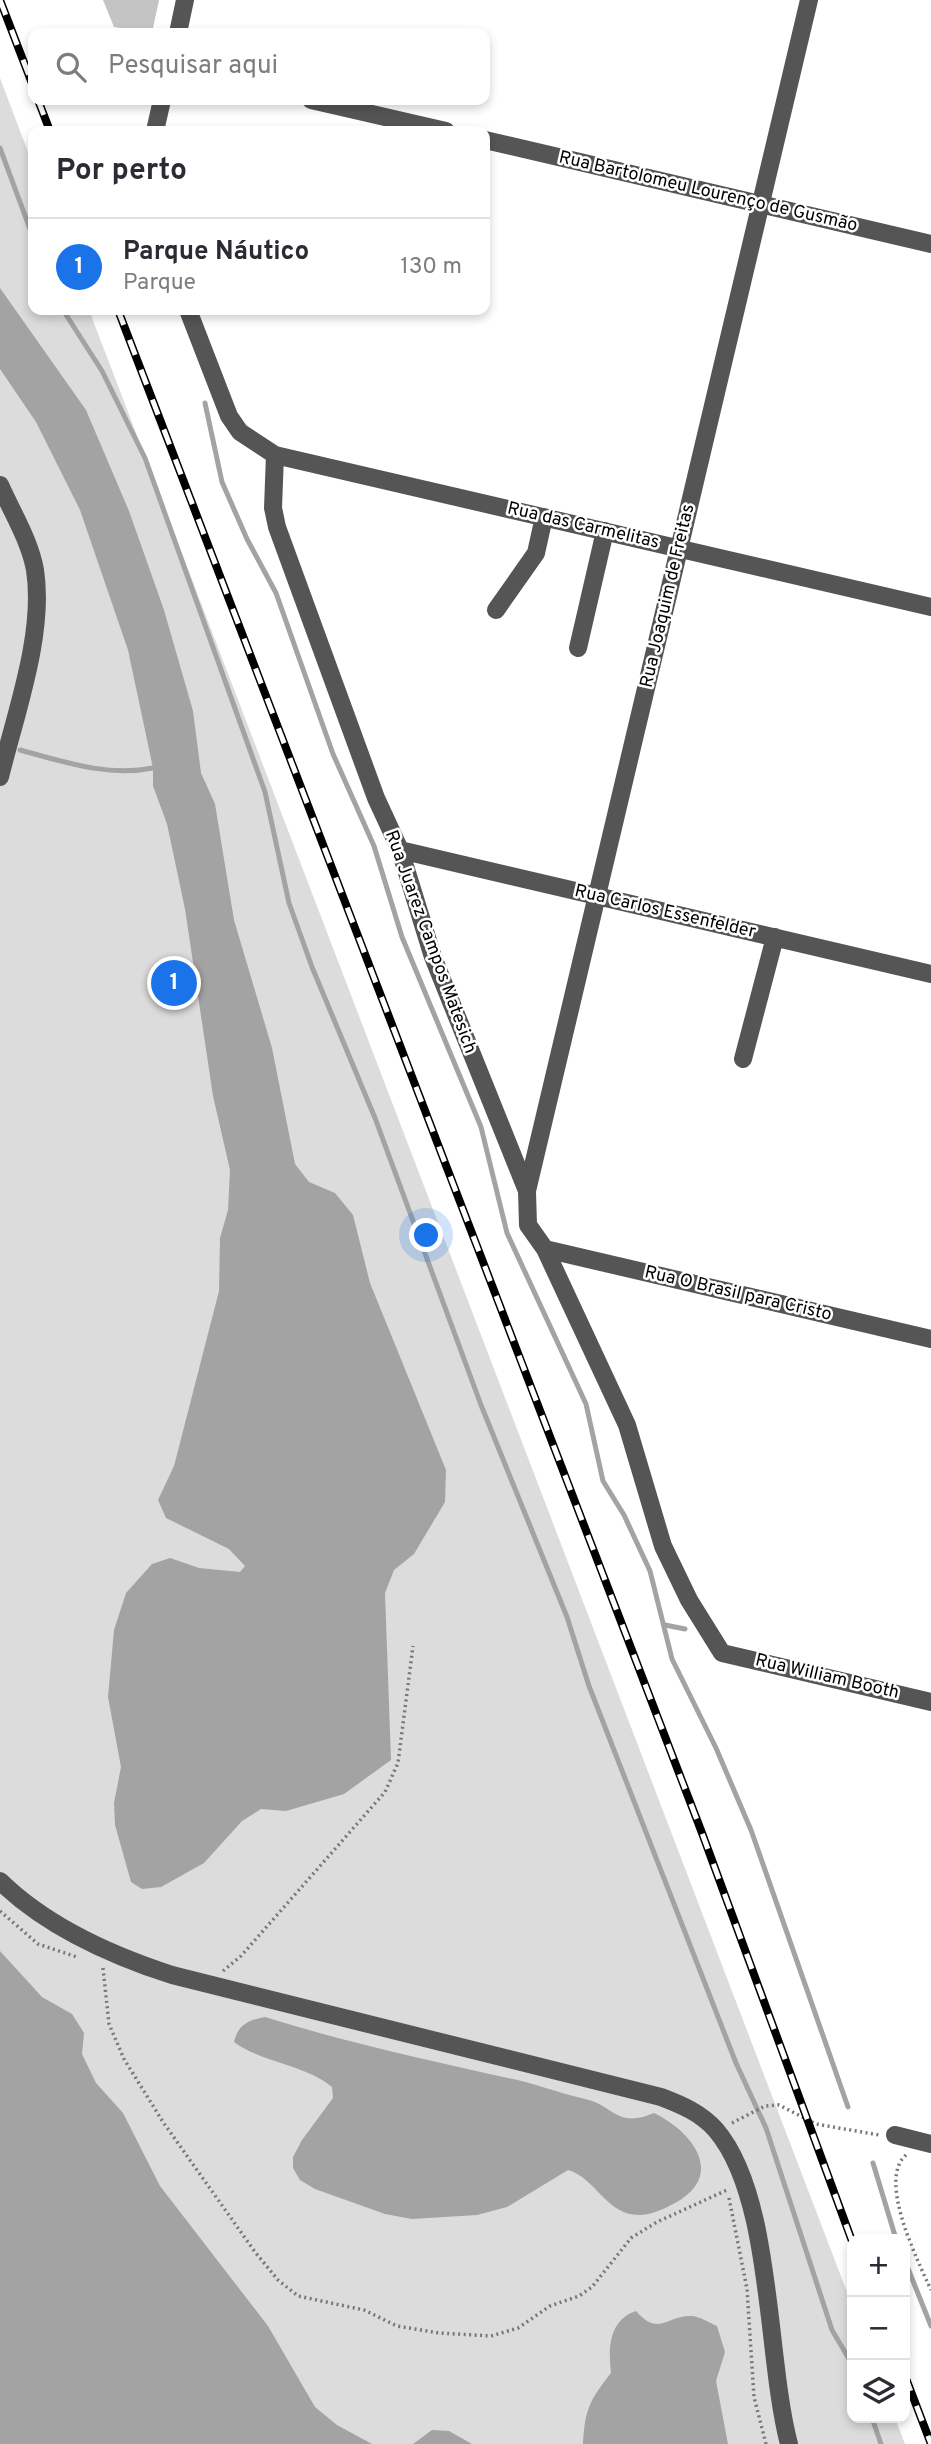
<!DOCTYPE html>
<html lang="pt">
<head>
<meta charset="utf-8">
<style>
  body { margin:0; font-family:Overpass,sans-serif; background:#f2f2f3; color:#2b2b33 }
  .controls { position:absolute; right:21px; bottom:21px; display:grid; overflow:hidden; border-radius:14px; box-shadow:0 4px 10px #0003 }
  .controls button { width:63px; height:63px; display:grid; place-items:center; padding:0; border:0; border-bottom:2px solid #e1e1e2; background:#fff; color:#2b2b33; font:35px sans-serif }
  .you { position:absolute; left:427px; top:1236px; width:24px; height:24px; margin:-18px; border:5px solid #fff; border-radius:50%; background:#1a73e8; box-shadow:0 0 0 10px #1a73e833 }
  .badge { display:grid; place-items:center; width:46px; height:46px; border-radius:50%; background:#1a73e8; color:#fff; font-size:23px; font-weight:700 }
  .pin { position:absolute; translate:-50% -50%; border:4px solid #fff; box-shadow:0 2px 7px #0006 }
  .list { margin:0; padding:0; list-style:none }
  h2 { display:flex; justify-content:space-between; align-items:center; height:91px; margin:0; padding:0 28px; font-size:30px }
  h2 small { font-size:23px; font-weight:400; color:#7c7c81 }
  .list li { display:grid; grid-template-columns:46px 1fr auto; gap:21px; align-items:center; box-sizing:border-box; height:98px; padding:0 28px; border-top:2px solid #e1e1e2 }
  .list b { display:block; font-size:26px; white-space:nowrap }
  .list p { margin:0; font-size:23px; white-space:nowrap; color:#7c7c81 }
  .list em { font-size:23px; font-style:normal; color:#7c7c81 }
  .icon { flex:none; width:38px; height:38px; fill:none; stroke:currentColor; stroke-width:2; stroke-linecap:round; stroke-linejoin:round }
  .map { position:relative; flex:none; width:931px; height:2444px; overflow:hidden }
  .search { position:absolute; background:#fff; box-shadow:0 4px 10px #0003; left:28px; top:28px; width:462px; height:77px; display:flex; align-items:center; gap:18px; box-sizing:border-box; padding:0 24px; border-radius:14px; color:#7c7c81; font-size:26px }
  .panel { position:absolute; background:#fff; box-shadow:0 4px 10px #0003; left:28px; top:126px; width:462px; height:189px; border-radius:14px }
  .map>svg:first-child { display:block }
  .green { fill:#dcdcdc }
  .water { fill:#a3a3a3 }
  .lines { fill:none; stroke-linecap:round; stroke-linejoin:round }
  .stream { stroke:#a3a3a3; stroke-width:5 }
  .building { fill:#c4c4c4 }
  .path { stroke:#777; stroke-width:3.5; stroke-dasharray:2 3.5; stroke-linecap:butt }
  .minor { stroke:#555; stroke-width:18 }
  .rail-casing { stroke:#000; stroke-width:8 }
  .rail { stroke:#fff; stroke-width:5; stroke-dasharray:16; stroke-linecap:butt }
  .labels { text-anchor:middle; dominant-baseline:central; stroke-width:5; stroke-linejoin:round; paint-order:stroke }
  .street-label { font-size:18px; fill:#000; stroke:#fff }
</style>
</head>
<body>
<div class="map">
<svg width="931" height="2444" viewBox="0 0 931 2444">
  <rect width="100%" height="100%" fill="#fff"/>
  <!-- green -->
  <path class="green" d="M0 78 33 165V310H89L852 2305V2418H895L905 2444H0Z"/>
  <!-- water -->
  <path class="water" d="M0 288 86 410 129 511 164 610 193 711 201 773 215 804 234 920 272 1048 295 1164 309 1182 335 1193 353 1215 370 1283 446 1470 445 1502 414 1554 394 1570 385 1593 391 1760 344 1794 286 1811 261 1809 242 1821 204 1863 161 1887 142 1889 131 1882 115 1825 114 1803 121 1767 108 1697 114 1630 126 1593 152 1564 170 1558 199 1568 240 1572 245 1566 229 1549 166 1518 158 1500 174 1466 219 1291 220 1238 228 1210 230 1170 213 1096 185 909 167 824 153 786V768L128 650 80 510 36 422 0 369Z
    M0 1951 42 1997 72 2014 84 2033 82 2054 96 2083 123 2113 160 2186 268 2326 315 2407 337 2425 372 2444H0Z
    M265 2017C345 2042 426 2060 508 2078 534 2083 559 2093 585 2099 614 2105 616 2129 654 2113 693 2132 726 2175 675 2203 664 2209 651 2215 639 2215 606 2215 596 2178 568 2170L507 2207 477 2215 412 2219 385 2214 315 2189 300 2180 293 2168V2157L302 2140 333 2098 332 2087C306 2065 260 2062 234 2042 238 2025 248 2020 265 2017Z
    M636 2311C659 2337 665 2316 691 2316 699 2316 710 2323 717 2326L725 2352 716 2381 728 2444H583C585 2408 590 2400 611 2373 608 2348 609 2320 636 2311Z
    M432 2430 449 2431 472 2444H413Z"/>
  <g class="lines">
    <!-- stream -->
    <path class="stream" d="M0 148 33 237
      M63 310 102 371 145 458 265 792 289 903 312 967 375 1118 481 1405 567 1617 589 1686 736 2063 766 2128 832 2330 852 2364
      M205 403 222 482 247 539 276 593 333 754 374 846 402 937 481 1127 507 1233 586 1404 603 1481 624 1515 650 1571 672 1659 716 1748 751 1830 848 2107
      M20 750C64 762 108 777 153 768
      M665 1625 685 1629
      M873 2163 896 2239
      M905 2261 931 2326
      M872 2418 881 2444"/>
  </g>
  <!-- building -->
  <path class="building" d="M103 0H159L152 33 114 27Z"/>
  <g class="lines">
    <!-- path -->
    <path class="path" d="M0 1911 38 1944 77 1957
      M103 1968 109 2024 124 2059 163 2122 255 2252 278 2280 298 2296 364 2310 397 2326 439 2333 491 2336 518 2328 550 2306 579 2296 592 2287 631 2238 657 2222 727 2190
      M223 1971 241 1956 385 1792 398 1763 413 1646
      M732 2123 765 2106 779 2105 816 2124 879 2135
      M906 2155C877 2180 918 2261 931 2290
      M729 2198 747 2289 754 2397 766 2444"/>
    <!-- minor -->
    <path class="minor" d="M178 33 185 0
      M311 100 446 131
      M155 131 162 100
      M485 140 931 244
      M188 310 229 416 240 432 275 455 273 508 277 527 376 798 400 850 433 957 527 1191 528 1225 545 1249 627 1425 663 1546 689 1600 722 1653 931 1702
      M275 455 931 607
      M0 485C12 512 30 541 35 570 45 634 15 715 0 777
      M496 610 536 553 544 517
      M578 648 605 531
      M400 850 931 974
      M743 1059 775 937
      M527 1191 809 0
      M545 1249 931 1339
      M0 1881C47 1927 110 1955 172 1975L661 2097C682 2105 701 2113 716 2130 773 2197 766 2357 789 2444
      M895 2135 931 2144"/>
    <defs>
      <path id="rail" d="M0 0 33 86
        M38 100 50 131
        M118 310 702 1833 852 2241
        M905 2376 931 2444"/>
    </defs>
    <!-- rail casing -->
    <use href="#rail" class="rail-casing"/>
    <!-- rail -->
    <use href="#rail" class="rail"/>
  </g>
  <g class="labels">
    <!-- street labels -->
    <g class="street-label">
      <text transform="translate(708 192) rotate(13)">Rua Bartolomeu Lourenço de Gusmão</text>
      <text transform="translate(583 526) rotate(13)">Rua das Carmelitas</text>
      <text transform="translate(668 596) rotate(-77)">Rua Joaquim de Freitas</text>
      <text transform="translate(665 912) rotate(13)">Rua Carlos Essenfelder</text>
      <text transform="translate(430 942) rotate(70)">Rua Juarez Campos Matesich</text>
      <text transform="translate(738 1294) rotate(13)">Rua O Brasil para Cristo</text>
      <text transform="translate(827 1677) rotate(13)">Rua William Booth</text>
    </g>
  </g>
</svg>
<div class="controls">
<button>+</button>
<button>−</button>
<button><svg class="icon" aria-label="layers" viewBox="0 0 24 24"><path d="M12 4l9 5-9 5-9-5zM3 14l9 5 9-5"/></svg></button>
</div>
<div class="you"></div>
<div class="pin badge" style="left:174px;top:983px">1</div>
<div class="search"><svg class="icon" aria-label="search" viewBox="0 0 24 24"><circle cx="10" cy="10" r="6"/><path d="M15 15l6 6"/></svg>Pesquisar aqui</div>
<section class="panel">
<h2>Por perto<small></small></h2>
<ul class="list">
<li><span class="badge">1</span><div><b>Parque Náutico</b><p>Parque</p></div><em>130 m</em></li>
</ul>
</section>
</div>
</body>
</html>
